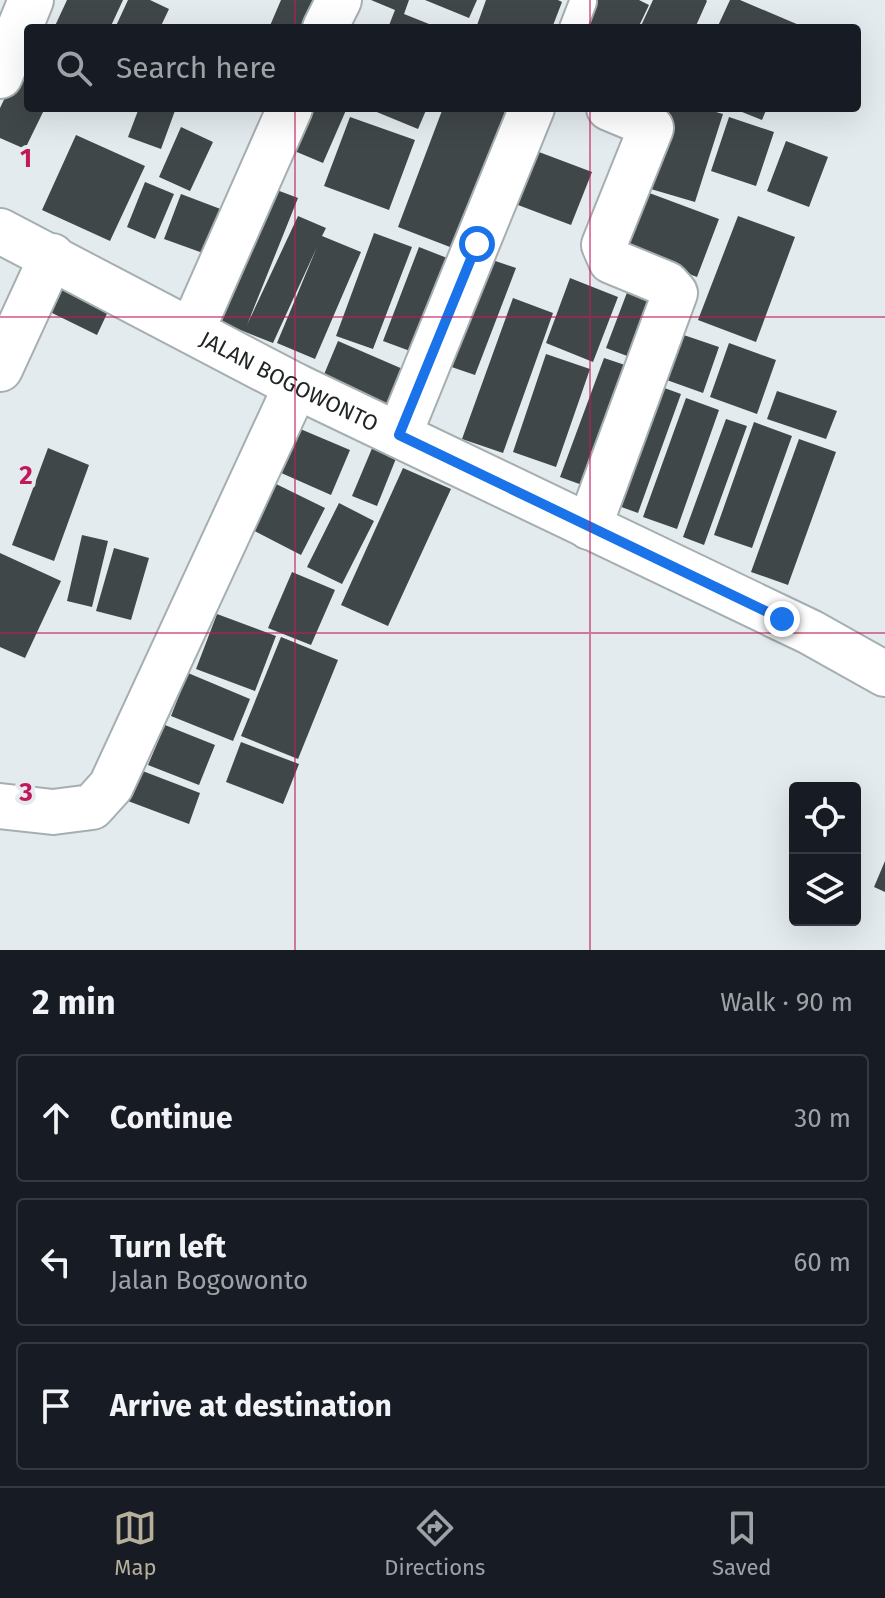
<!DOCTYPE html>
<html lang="en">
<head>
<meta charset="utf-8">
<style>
  body { margin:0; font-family:"Fira Sans",sans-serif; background:#242831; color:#f1f3f6 }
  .controls { position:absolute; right:24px; bottom:24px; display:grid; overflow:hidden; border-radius:8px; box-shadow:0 8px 32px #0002 }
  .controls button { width:72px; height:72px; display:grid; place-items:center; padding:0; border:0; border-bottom:2px solid #363941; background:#171b24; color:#f1f3f6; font:40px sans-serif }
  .stop { position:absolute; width:24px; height:24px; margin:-18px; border:6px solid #1a73e8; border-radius:50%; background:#fff }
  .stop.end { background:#1a73e8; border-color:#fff; box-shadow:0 2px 8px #0008 }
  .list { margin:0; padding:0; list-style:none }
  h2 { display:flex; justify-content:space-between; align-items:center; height:104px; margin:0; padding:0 32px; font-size:34px }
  h2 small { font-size:26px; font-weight:400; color:#9ea1a6 }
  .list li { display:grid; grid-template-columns:52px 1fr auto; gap:24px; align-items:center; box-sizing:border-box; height:128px; margin:0 16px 16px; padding:0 16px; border:2px solid #363941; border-radius:8px }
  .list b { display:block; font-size:30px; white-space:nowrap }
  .list p { margin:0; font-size:26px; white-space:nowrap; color:#9ea1a6 }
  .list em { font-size:26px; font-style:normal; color:#9ea1a6 }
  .icon { flex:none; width:44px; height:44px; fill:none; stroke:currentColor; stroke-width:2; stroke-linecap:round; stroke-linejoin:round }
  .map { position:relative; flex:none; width:885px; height:950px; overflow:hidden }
  .search { position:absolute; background:#171b24; box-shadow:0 8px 32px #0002; left:24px; right:24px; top:24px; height:88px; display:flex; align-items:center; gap:20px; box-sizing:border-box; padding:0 28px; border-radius:8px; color:#9ea1a6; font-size:30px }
  .sheet { height:536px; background:#171b24 }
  nav { display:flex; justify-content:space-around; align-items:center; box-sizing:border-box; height:112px; border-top:2px solid #363941; background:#171b24; font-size:22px; color:#9ea1a6 }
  nav a { display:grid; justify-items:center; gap:4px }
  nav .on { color:#b6af9a }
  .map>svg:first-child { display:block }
  .building { fill:#404749 }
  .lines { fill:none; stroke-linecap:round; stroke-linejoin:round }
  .lane-casing { stroke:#a5aeb0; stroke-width:30 }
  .street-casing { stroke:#a5aeb0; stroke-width:48 }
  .lane { stroke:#fff; stroke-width:26 }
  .street { stroke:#fff; stroke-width:44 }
  .route { stroke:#1a73e8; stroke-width:10 }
  .grid { fill:none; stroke:#c2185b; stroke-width:2; stroke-opacity:0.55 }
  .labels { text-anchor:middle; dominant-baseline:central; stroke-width:8; stroke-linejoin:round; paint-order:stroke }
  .street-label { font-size:22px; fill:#212425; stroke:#e3ebee }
  .grid-label { font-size:26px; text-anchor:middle; font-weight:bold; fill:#c2185b; stroke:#e3ebee; stroke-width:8; stroke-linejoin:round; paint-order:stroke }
</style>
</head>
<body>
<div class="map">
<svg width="885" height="950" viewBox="0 0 885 950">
  <rect width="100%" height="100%" fill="#e3ebee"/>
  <!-- building -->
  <path class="building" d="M67 0H123L110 28H54Z
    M128 0H150L169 9 160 28H115Z
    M281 0H325L314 28H269Z
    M371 0H409L404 14 439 28H388L395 10Z
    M425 0H477L469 18Z
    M486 0H558L562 2 552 28H476Z
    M593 0H639L649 5 638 28H580Z
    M653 0H706L707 1 695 28H640Z
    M730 0H740L806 28H717Z
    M25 56 28 58V108H45L25 149 0 138V108Z
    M139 108H176L161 149 128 137Z
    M301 108H347L323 163 285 147Z
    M367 108H427L418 129Z
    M443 108H493L514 116 463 252 398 227Z
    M669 108H702L723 114 695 202 644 187Z
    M732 108H767L762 120Z
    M350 117 415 140 389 210 324 186Z
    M729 117 774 132 756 186 711 171Z
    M181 127 213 142 190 191 159 177Z
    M76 135 145 166 110 241 42 210Z
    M786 141 828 157 809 207 767 191Z
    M523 146 592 172 571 225 502 199Z
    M145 182 174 194 155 239 127 227Z
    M261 184 298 198 247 325 298 216 326 228 322 236 361 252 315 359 277 343 317 247 273 343 208 317Z
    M644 191 719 219 697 277 621 248Z
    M181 194 231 213 214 257 164 239Z
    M738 216 795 237 756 342 698 320Z
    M374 233 412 247 373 349 336 336Z
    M419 247 465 265 429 358 383 341Z
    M475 254 516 268 475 375 434 361Z
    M61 278 112 303 97 335 46 310Z
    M570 278 618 297 593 362 546 343Z
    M631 282 669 296 643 362 606 348Z
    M513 298 553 313 503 453 462 439Z
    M666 329 719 347 703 393 650 374Z
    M338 341 412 373 394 416 320 384Z
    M729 343 776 360 757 414 710 397Z
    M546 354 590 369 556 467 513 452Z
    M604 358 643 371 599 491 560 477Z
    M645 381 681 394 638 513 602 500Z
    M777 391 837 411 826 439 767 419Z
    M686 398 719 410 677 529 643 517Z
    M726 419 747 426 704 545 683 537Z
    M754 422 792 436 752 548 714 535Z
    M298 428 350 450 331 495 279 472Z
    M799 439 836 452 788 585 751 572Z
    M373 446 397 456 377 506 352 496Z
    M48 448 89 465 54 561 12 545Z
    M403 468 451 489 388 626 341 605Z
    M270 481 325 508 301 555 247 527Z
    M339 503 374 521 342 584 307 567Z
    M82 535 108 541 92 607 67 601Z
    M114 548 149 558 131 620 96 611Z
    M0 553 61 581 25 658 0 647Z
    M292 572 335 590 311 645 268 628Z
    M217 614 276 636 255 691 196 669Z
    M281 637 338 660 298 759 241 736Z
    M188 673 250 699 233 741 171 716Z
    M165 725 215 745 199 785 148 765Z
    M241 742 299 764 283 804 226 782Z
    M140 770 200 793 189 824 128 801Z
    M885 861V892L874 887Z"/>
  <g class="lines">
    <defs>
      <path id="lane" d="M573 28 583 2"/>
      <g id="street">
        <path d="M325 28 339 0"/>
        <path d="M0 76 31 0"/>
        <path id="s1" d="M0 231 296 386 810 632 885 674"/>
        <path d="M192 330 290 108"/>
        <path d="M0 369 52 256"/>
        <path d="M399 435 532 108"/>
        <path d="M589 527 675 293 667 284 611 261 604 245 651 128 645 123 609 108"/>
        <path d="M0 806 53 812 92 807 111 786 296 386"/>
      </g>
    </defs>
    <!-- lane casing -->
    <use href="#lane" class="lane-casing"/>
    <!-- street casing -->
    <use href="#street" class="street-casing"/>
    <!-- lane -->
    <use href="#lane" class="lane"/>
    <!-- street -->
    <use href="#street" class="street"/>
  </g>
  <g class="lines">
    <!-- route -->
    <path class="route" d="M477 244 399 435 782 619"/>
  </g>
  <!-- grid -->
  <path class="grid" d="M295 0V28M590 0V28M295 108V950M590 108V950M0 317H885M0 633H885"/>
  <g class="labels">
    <!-- street labels -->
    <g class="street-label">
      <text stroke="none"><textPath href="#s1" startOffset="326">JALAN BOGOWONTO</textPath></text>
    </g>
  </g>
  <g class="grid-label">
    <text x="26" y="167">1</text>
    <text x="26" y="484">2</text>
    <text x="26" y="801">3</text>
  </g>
</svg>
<div class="controls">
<button><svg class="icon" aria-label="locate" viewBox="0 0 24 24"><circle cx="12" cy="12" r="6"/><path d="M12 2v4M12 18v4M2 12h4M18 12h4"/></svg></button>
<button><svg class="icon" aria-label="layers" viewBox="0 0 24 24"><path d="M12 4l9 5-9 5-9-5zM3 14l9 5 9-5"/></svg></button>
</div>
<div class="stop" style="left:477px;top:244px"></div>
<div class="stop end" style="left:782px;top:619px"></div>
<div class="search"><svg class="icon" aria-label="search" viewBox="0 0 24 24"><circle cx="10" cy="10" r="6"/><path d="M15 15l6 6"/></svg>Search here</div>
</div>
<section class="sheet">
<h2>2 min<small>Walk · 90 m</small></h2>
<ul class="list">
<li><svg class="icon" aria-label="ahead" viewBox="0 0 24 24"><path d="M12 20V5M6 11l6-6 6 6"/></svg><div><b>Continue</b></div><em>30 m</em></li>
<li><svg class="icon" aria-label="left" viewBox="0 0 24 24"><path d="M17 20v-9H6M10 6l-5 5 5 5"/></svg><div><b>Turn left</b><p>Jalan Bogowonto</p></div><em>60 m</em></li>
<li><svg class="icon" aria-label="arrive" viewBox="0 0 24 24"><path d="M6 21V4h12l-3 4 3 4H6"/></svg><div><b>Arrive at destination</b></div></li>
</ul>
</section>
<nav>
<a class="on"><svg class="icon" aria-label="map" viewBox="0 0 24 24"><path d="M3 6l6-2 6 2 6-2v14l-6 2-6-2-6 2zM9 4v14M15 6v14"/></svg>Map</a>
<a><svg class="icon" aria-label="directions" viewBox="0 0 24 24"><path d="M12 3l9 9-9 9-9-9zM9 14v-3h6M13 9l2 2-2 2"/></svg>Directions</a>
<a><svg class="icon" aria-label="saved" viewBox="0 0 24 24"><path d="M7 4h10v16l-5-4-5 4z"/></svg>Saved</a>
</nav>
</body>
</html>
